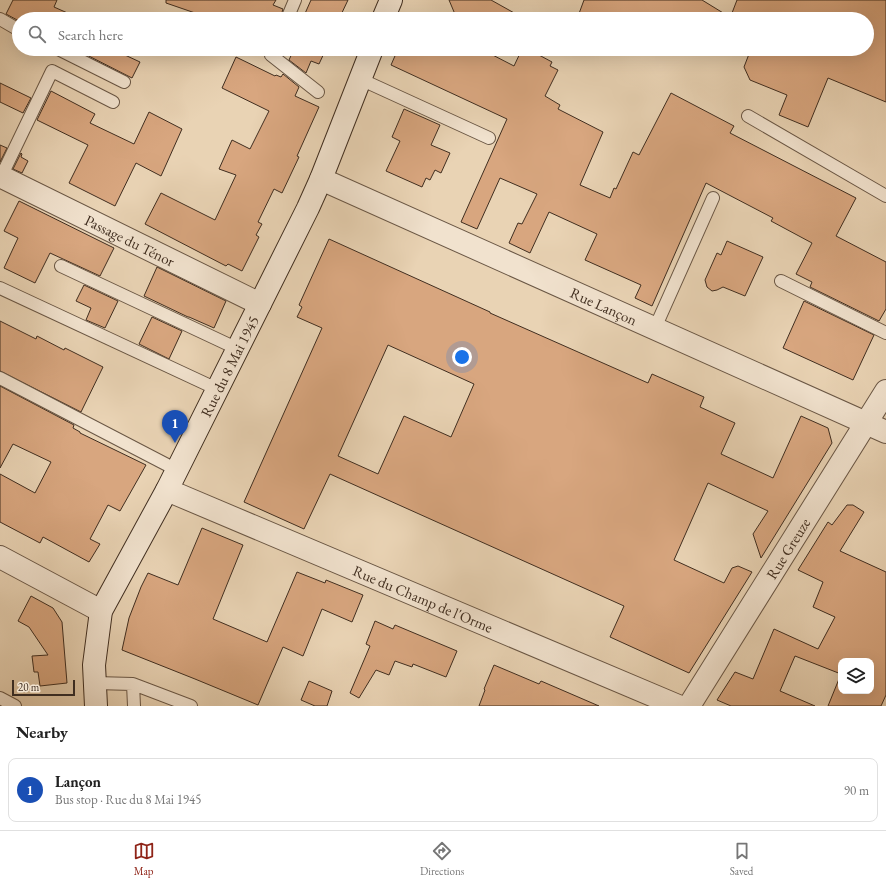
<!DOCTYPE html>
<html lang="en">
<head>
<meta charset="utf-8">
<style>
  body { margin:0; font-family:"EB Garamond",serif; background:#f6f6f6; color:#222 }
  .controls { position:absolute; right:12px; bottom:12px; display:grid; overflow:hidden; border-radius:8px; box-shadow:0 4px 16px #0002 }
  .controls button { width:36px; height:36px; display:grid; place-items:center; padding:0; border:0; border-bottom:1px solid #e0e0e0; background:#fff; color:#222; font:20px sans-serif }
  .scale { position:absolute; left:12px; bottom:10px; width:63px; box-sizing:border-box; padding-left:4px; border:2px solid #402e20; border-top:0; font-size:11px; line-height:14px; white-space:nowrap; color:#402e20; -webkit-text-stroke:3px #f1e2ce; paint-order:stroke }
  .you { position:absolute; left:462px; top:357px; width:14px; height:14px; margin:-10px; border:3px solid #fff; border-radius:50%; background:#1a73e8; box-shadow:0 0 0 6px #1a73e833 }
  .badge { display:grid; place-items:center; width:26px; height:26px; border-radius:50%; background:#8f2418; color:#fff; font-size:13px; font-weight:700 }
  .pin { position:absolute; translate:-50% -33px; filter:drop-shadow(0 1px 2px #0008) }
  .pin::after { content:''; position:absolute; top:21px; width:14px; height:12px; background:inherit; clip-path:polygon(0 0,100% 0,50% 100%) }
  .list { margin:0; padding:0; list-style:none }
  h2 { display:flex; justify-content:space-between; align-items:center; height:52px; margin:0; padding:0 16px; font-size:17px }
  h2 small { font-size:13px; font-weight:400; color:#767676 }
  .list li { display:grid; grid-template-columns:26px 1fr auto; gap:12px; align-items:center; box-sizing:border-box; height:64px; margin:0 8px 8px; padding:0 8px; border:1px solid #e0e0e0; border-radius:8px }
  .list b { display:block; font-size:15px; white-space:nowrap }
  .list p { margin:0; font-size:13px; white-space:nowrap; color:#767676 }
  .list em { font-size:13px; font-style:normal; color:#767676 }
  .icon { flex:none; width:22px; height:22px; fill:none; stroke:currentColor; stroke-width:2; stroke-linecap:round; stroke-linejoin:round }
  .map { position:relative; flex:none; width:886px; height:706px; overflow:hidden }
  .search { position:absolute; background:#fff; box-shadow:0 4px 16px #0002; left:12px; right:12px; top:12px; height:44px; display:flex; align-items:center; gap:10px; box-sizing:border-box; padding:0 14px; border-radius:22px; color:#767676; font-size:15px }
  .sheet { height:124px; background:#fff }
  nav { display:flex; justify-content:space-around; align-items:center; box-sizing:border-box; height:56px; border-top:1px solid #e0e0e0; background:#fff; font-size:11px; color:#767676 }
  nav a { display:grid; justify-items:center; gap:2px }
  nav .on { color:#8f2418 }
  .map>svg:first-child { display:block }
  .building { fill:#d8a67f; stroke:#402e20; fill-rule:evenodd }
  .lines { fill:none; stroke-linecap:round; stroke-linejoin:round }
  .lane-casing { stroke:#6a5745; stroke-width:14 }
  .street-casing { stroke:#6a5745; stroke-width:24 }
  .secondary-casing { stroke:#402e20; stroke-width:24 }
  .lane { stroke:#f1e2ce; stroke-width:12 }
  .street { stroke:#f1e2ce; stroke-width:22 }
  .secondary { stroke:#f1e2ce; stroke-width:22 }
  .labels { text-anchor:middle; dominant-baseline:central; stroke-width:4; stroke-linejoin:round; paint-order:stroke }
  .street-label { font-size:15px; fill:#402e20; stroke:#f1e2ce }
</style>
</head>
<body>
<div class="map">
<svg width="886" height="706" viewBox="0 0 886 706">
  <rect width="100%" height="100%" fill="#e9d3b4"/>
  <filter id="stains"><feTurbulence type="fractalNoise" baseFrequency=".005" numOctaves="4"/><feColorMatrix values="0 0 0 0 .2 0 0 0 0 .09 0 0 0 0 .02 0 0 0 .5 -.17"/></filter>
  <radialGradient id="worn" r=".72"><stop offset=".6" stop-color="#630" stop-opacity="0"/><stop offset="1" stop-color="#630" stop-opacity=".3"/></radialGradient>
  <!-- building -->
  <path class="building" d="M13 0H57L54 7 81 19H19V21L6 14Z
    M166 0H276L273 5 283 9 280 19H199L201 15 166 3Z
    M311 0H348L339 19H295L297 15 303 18Z
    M449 0H491L525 19H457Z
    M584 0H702L733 19H577Z
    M737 0H886V102L828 78 808 127 779 115 787 95 750 80 744 67 749 54 747 49H867V19H735L732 13Z
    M75 49H112L140 62 132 78Z
    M294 49H326L319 64 311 61 306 73 289 60Z
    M398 49H481L514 66 522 49H542L539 55 552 62 550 66 558 70 545 96 560 105 558 109 603 132 580 185 610 198 614 188 616 189 633 152 639 155 671 93 734 126 730 133 856 198 836 236 886 262V309L879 321 810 287 812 282 796 274 812 243 771 221 773 218 706 183 652 306 635 298 641 285 585 260 597 234 549 212 530 253 509 243 518 223 522 224 537 194 500 178 477 229 461 222 507 119 391 65Z
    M236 57 275 76 276 75 281 77 283 74 299 87 295 96 319 107 297 156 299 157 282 193 274 189 258 222 262 224 256 235 259 237 242 271 228 264 226 266 145 224 161 193 215 220 236 175 219 169 232 140 250 149 269 111 222 88Z
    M0 83 31 98 23 113 0 102Z
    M51 91 95 114 90 123 134 144 149 112 182 129 161 176 136 163 115 206 69 183 88 145 37 120Z
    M404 109 440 125 431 145 450 153 441 173 435 170 430 180 426 178 422 187 386 171 400 141 392 137Z
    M0 145 7 148 0 162Z
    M21 153 22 154 21 157 28 161 22 173 13 169Z
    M19 201 114 248 100 276 50 253 35 283 4 268 18 238 4 231Z
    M329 239 490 312V313L648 383 652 374 704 397 700 407 735 423 721 454 773 478 801 416 828 428 832 443 761 558 753 534 768 511 708 483 674 560 724 583 732 568 738 566 752 572 689 673 610 637 624 606 330 474 304 529 244 502 322 328 297 317 302 307 299 305ZM388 345 474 384 451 437 404 416 378 474 338 456Z
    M727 241 763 257 745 296 723 287 717 290 712 291 707 287 705 280 717 253 721 255Z
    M157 267 226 301 214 328 189 317H188L144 296Z
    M84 285 118 301 105 328 86 320 91 308 76 301Z
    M804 301 874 335 853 380 783 348Z
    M152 317 182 331 169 359 139 344Z
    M0 321 36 339 37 336 64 350 65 348 103 367 81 412 0 371Z
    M0 386 74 425 73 428 80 432V433L146 465 120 511 108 505 90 539 100 544 89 562 43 537 40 543 0 522V474L35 493 51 462 13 444 0 468Z
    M847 505H853L864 512 840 551 886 572V695L881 706H828L841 674V691H871V661H841V674L795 656 780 691 815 706H731L717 700 735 672 753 679 774 629 818 649 835 617 813 607 823 582 798 570 828 522 832 525Z
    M202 528 243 545 213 619 267 642 297 572 325 583 326 580 363 595 352 622 322 609 303 656 283 647 258 705 195 679 122 650 129 618 141 587 148 573 178 585Z
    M31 596 53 608 62 622 67 683 40 686 38 672H34L32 656 48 655 29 627 18 621Z
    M375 621 393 629 395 625 457 651 446 677 413 664 412 667 395 661 389 675 376 670 359 698 350 693 370 646 366 644Z
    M494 665 539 684 541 681 599 706H479L485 690 484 689Z
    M309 681 332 691 327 706H315L301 700Z"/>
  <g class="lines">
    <defs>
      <path id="lane" d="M0 19 19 30
        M287 19 295 0
        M58 49 124 82
        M274 49 271 55 318 92
        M360 79 489 138
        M748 116 886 196
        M1 177 52 71 113 102
        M61 266 238 349
        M781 281 886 333
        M0 288 217 389
        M655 328 713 198
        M0 378 177 470
        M95 683 133 684 191 706
        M133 684 134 706
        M0 698 15 706"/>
      <g id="street">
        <path id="s1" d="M0 176 260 304"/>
        <path id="s2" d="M321 179 886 432"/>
        <path id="s3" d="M167 490 678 706"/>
        <path d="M0 557 101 611"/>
        <path id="s4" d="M689 706 886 391"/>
      </g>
      <g id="secondary">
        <path d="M383 19 391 0"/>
        <path id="s5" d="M96 706 94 665 101 611 167 490 308 208 321 179 372 49"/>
      </g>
    </defs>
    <!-- lane casing -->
    <use href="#lane" class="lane-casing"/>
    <!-- street casing -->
    <use href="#street" class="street-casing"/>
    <!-- secondary casing -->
    <use href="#secondary" class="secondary-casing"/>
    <!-- lane -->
    <use href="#lane" class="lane"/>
    <!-- street -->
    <use href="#street" class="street"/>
    <!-- secondary -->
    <use href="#secondary" class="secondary"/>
  </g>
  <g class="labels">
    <!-- street labels -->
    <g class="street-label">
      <text stroke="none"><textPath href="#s1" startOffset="145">Passage du Ténor</textPath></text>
      <text stroke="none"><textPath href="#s2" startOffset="310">Rue Lançon</textPath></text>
      <text stroke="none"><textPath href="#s5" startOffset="372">Rue du 8 Mai 1945</textPath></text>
      <text stroke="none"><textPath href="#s4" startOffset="186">Rue Greuze</textPath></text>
      <text stroke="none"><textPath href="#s3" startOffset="278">Rue du Champ de l'Orme</textPath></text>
    </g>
  </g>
  <rect width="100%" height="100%" filter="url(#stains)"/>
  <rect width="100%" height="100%" fill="url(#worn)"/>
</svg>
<div class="controls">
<button><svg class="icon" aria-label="layers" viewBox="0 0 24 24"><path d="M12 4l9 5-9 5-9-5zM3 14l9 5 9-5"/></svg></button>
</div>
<div class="scale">20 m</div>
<div class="you"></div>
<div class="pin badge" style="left:175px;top:443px;background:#1a4fb4">1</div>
<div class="search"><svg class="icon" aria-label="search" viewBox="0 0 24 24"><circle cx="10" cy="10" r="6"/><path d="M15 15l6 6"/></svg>Search here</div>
</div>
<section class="sheet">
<h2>Nearby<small></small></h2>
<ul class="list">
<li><span class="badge" style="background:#1a4fb4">1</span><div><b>Lançon</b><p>Bus stop · Rue du 8 Mai 1945</p></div><em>90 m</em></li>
</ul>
</section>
<nav>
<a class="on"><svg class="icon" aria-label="map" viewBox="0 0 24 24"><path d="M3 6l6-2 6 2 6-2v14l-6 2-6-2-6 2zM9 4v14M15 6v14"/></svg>Map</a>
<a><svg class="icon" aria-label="directions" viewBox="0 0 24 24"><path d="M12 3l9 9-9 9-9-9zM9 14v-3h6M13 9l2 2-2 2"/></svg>Directions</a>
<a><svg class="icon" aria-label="saved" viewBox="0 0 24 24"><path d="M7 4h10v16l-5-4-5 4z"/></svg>Saved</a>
</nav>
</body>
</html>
